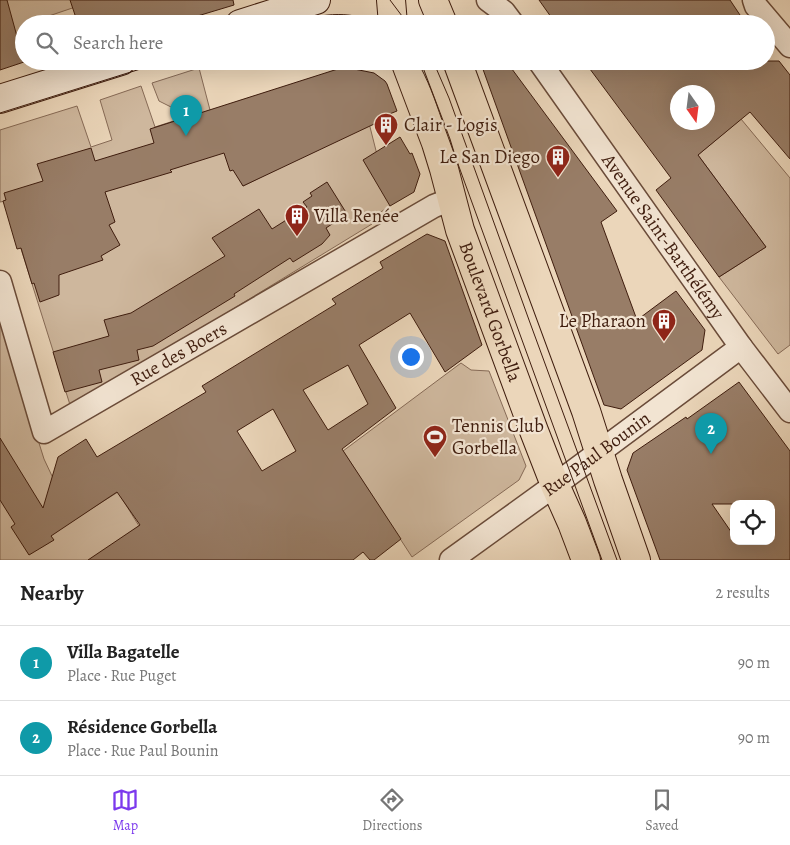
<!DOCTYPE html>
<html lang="en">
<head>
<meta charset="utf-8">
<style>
  body { margin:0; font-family:Alegreya,serif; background:#f2f2f2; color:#222 }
  .controls { position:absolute; right:15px; bottom:15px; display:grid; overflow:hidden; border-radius:10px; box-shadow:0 5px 20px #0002 }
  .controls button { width:45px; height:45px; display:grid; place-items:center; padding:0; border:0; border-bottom:1px solid #e0e0e0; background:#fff; color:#222; font:25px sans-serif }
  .compass { position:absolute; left:670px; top:85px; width:45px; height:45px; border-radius:50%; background:#fff; box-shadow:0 5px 20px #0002; rotate:166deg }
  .you { position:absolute; left:410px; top:356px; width:18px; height:18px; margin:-12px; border:4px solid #fff; border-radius:50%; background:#1a73e8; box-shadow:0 0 0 8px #1a73e833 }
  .badge { display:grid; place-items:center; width:32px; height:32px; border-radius:50%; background:#7c3aed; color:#fff; font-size:16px; font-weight:700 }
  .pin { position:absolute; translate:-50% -41px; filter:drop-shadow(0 1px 2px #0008) }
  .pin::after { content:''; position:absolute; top:26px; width:18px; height:15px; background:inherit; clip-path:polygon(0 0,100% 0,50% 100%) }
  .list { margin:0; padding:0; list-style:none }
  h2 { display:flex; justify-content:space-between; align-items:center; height:65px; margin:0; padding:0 20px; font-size:21px }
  h2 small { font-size:16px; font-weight:400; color:#767676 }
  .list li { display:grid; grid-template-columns:32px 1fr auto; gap:15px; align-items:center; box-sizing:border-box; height:75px; padding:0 20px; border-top:1px solid #e0e0e0 }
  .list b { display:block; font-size:19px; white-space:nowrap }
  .list p { margin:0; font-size:16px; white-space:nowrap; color:#767676 }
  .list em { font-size:16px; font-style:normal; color:#767676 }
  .icon { flex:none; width:28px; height:28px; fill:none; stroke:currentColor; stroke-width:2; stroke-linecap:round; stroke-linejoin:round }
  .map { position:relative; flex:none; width:790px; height:560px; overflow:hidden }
  .search { position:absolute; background:#fff; box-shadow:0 5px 20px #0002; left:15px; right:15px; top:15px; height:55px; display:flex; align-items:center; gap:12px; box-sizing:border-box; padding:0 18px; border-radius:28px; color:#767676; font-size:19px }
  .sheet { height:215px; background:#fff }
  nav { display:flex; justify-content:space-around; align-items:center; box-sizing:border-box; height:70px; border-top:1px solid #e0e0e0; background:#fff; font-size:14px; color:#767676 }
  nav a { display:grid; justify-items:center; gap:2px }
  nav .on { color:#7c3aed }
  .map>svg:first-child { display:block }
  .green { fill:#ceb79d; stroke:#866a56 }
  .building { fill:#987d67; stroke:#3f1d0e; fill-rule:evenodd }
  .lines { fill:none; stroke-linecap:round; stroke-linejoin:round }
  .minor-casing { stroke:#6a4b39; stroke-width:25 }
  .secondary-casing { stroke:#3f1d0e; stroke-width:30 }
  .primary-casing { stroke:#3f1d0e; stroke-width:30 }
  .minor { stroke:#f2e4d2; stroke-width:22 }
  .secondary { stroke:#f2e4d2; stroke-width:28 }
  .primary { stroke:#ebd6ba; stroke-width:28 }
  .tram { stroke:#3f1d0e; stroke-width:1 }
  .labels { text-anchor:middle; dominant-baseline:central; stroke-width:4.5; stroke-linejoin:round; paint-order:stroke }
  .poi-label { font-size:19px; fill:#3f1d0e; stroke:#f2e4d2; text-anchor:start }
  .street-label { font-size:19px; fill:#3f1d0e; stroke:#f2e4d2 }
</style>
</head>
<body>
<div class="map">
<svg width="790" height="560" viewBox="0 0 790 560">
  <rect width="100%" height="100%" fill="#ebd6ba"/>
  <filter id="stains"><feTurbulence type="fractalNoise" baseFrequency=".004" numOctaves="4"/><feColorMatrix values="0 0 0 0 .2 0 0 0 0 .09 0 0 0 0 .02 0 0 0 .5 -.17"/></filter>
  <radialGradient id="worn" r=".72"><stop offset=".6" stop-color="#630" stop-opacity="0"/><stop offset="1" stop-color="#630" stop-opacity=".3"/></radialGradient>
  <!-- green -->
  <path class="green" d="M0 0H96L34 21 35 24H24V45L18 47Z
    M199 68 210 110 243 186 369 123 390 206 370 219 372 224 71 408 6 201 0 202V130L77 106 91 147 112 140 100 100 141 86 155 127 189 116 159 101 152 83Z
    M741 119 790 178V345L778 354 719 277 766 247 698 155Z
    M0 319 44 459 52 476 78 517 118 492 160 560H0Z
    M461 363 471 370 489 371 526 466 519 480 412 557 343 451Z"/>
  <!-- building -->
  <path class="building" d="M0 0H7L24 62 0 70Z
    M70 0H233L234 5 171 24H78Z
    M539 0H730L746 24H556Z
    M480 61H506L617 211 601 222 637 320 676 291 705 330 702 350 621 409 604 405Z
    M584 61H779L790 75V159L750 112 698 155 766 247 719 277 656 190 671 178ZM678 92H708V122H678Z
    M344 67 374 73 385 81 387 84 397 111 387 115 389 117 243 186 233 170 230 171 224 153 170 170 172 172 105 192 115 222 109 225 120 245 101 256 103 260 59 275V295L40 302 34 283 32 284 21 248 17 249 3 201 6 200 4 193 43 181 37 164 91 148 95 161 154 143 150 129Z
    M400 137 410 154 412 153 420 174 414 192 390 206 363 160Z
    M327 182 347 214 326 228 330 235 322 244 293 262 290 258 234 294 235 296 153 346 137 350 139 360 99 370 102 382 65 392 53 352 109 336 104 320 131 313 225 256 212 238 259 209 272 229 307 207 303 202 312 196 310 193Z
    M427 234 445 241 482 345 445 372 410 313 359 345 396 408 342 449 401 539 374 560H370L363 552 353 560H88L140 525 117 492 51 536 54 540 29 555 11 527 15 524 0 500V438L43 508 58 457 86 439 97 457 206 392 202 386 336 304 332 299 383 268 380 262ZM348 365 368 404 328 430 303 390ZM273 409 296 451 262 471 237 431Z
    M739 382 790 451V560H660L627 470 633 453 686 417 687 419ZM712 504H771V541H734V536Z"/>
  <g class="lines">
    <defs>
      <g id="minor">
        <path d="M488 0 504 12 513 24"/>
        <path d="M754 0 756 6 790 46"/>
        <path id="s1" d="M539 61 741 347 790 411"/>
        <path id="s2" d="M0 282 44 432 434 206 452 199"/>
        <path id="s3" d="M451 560 555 485 741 347"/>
      </g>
      <path id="secondary" d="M240 24 316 0
        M0 99 121 61"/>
      <g id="primary">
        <path d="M391 0 393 24"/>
        <path d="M433 0 443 24"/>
        <path id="s4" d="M405 61 436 143 444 169 460 230 534 431 555 485 572 523 586 560"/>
        <path d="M457 61 586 411 608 480 636 560"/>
      </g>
    </defs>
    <!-- minor casing -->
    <use href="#minor" class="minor-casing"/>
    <!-- secondary casing -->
    <use href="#secondary" class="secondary-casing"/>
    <!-- primary casing -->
    <use href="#primary" class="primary-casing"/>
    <!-- minor -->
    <use href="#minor" class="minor"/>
    <!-- secondary -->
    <use href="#secondary" class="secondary"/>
    <!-- primary -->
    <use href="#primary" class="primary"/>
    <!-- tram -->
    <path class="tram" d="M390 0 408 24
      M287 24C318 15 347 8 378 24
      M417 61C428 79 435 100 442 120L602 560
      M433 61 449 98 529 320 617 560
      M0 113 166 61"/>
  </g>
  <!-- icons -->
  <defs>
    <symbol id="building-pin" viewBox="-11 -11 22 30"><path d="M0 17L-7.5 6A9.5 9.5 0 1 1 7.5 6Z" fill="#8f2418" stroke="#f2e4d2"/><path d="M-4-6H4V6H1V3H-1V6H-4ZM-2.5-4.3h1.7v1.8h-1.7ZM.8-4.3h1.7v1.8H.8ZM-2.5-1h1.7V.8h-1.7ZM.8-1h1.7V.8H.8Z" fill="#fff"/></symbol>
    <symbol id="stadium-pin" viewBox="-11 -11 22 30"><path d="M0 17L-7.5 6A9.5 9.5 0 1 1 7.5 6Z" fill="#8f2418" stroke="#f2e4d2"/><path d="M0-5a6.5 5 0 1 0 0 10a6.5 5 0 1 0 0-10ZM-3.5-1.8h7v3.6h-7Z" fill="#fff"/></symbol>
  </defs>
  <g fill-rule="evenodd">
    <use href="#building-pin" x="372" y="111" width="28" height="38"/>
    <use href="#building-pin" x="544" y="143" width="28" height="38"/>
    <use href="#building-pin" x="283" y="202" width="28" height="38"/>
    <use href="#building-pin" x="650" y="307" width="28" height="38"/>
    <use href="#stadium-pin" x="421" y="423" width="28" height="38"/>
  </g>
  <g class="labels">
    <!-- poi labels -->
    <g class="poi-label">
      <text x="404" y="125">Clair - Logis</text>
      <text x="540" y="157" text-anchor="end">Le San Diego</text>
      <text x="314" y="216">Villa Renée</text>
      <text x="646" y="321" text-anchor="end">Le Pharaon</text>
      <text x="452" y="426">Tennis Club<tspan x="452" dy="22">Gorbella</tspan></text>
    </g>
    <!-- street labels -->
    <g class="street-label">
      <text stroke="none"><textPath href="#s1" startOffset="215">Avenue Saint-Barthélémy</textPath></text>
      <text stroke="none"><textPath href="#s4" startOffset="265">Boulevard Gorbella</textPath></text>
      <text stroke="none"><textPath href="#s2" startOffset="312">Rue des Boers</textPath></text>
      <text stroke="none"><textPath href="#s3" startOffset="180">Rue Paul Bounin</textPath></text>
    </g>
  </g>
  <rect width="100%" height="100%" filter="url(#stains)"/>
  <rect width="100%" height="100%" fill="url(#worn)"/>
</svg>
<div class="controls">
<button><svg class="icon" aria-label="locate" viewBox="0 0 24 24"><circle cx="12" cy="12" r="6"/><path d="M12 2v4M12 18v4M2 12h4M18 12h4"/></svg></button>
</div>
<svg class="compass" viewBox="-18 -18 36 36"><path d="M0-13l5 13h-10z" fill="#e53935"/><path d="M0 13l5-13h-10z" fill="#767676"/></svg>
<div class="you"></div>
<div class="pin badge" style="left:186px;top:136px;background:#0f9aa8">1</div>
<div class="pin badge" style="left:711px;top:454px;background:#0f9aa8">2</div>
<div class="search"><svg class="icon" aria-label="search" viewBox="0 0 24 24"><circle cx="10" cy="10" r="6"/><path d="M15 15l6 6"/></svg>Search here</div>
</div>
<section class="sheet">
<h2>Nearby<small>2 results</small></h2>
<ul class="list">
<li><span class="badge" style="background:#0f9aa8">1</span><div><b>Villa Bagatelle</b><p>Place · Rue Puget</p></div><em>90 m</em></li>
<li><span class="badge" style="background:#0f9aa8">2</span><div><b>Résidence Gorbella</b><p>Place · Rue Paul Bounin</p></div><em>90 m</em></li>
</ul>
</section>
<nav>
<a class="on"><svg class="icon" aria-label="map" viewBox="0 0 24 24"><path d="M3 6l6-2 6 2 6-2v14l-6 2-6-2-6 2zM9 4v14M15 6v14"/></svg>Map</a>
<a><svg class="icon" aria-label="directions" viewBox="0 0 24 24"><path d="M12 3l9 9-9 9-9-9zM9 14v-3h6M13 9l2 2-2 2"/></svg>Directions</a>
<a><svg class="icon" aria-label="saved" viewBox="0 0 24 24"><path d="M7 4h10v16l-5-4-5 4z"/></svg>Saved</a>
</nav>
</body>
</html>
